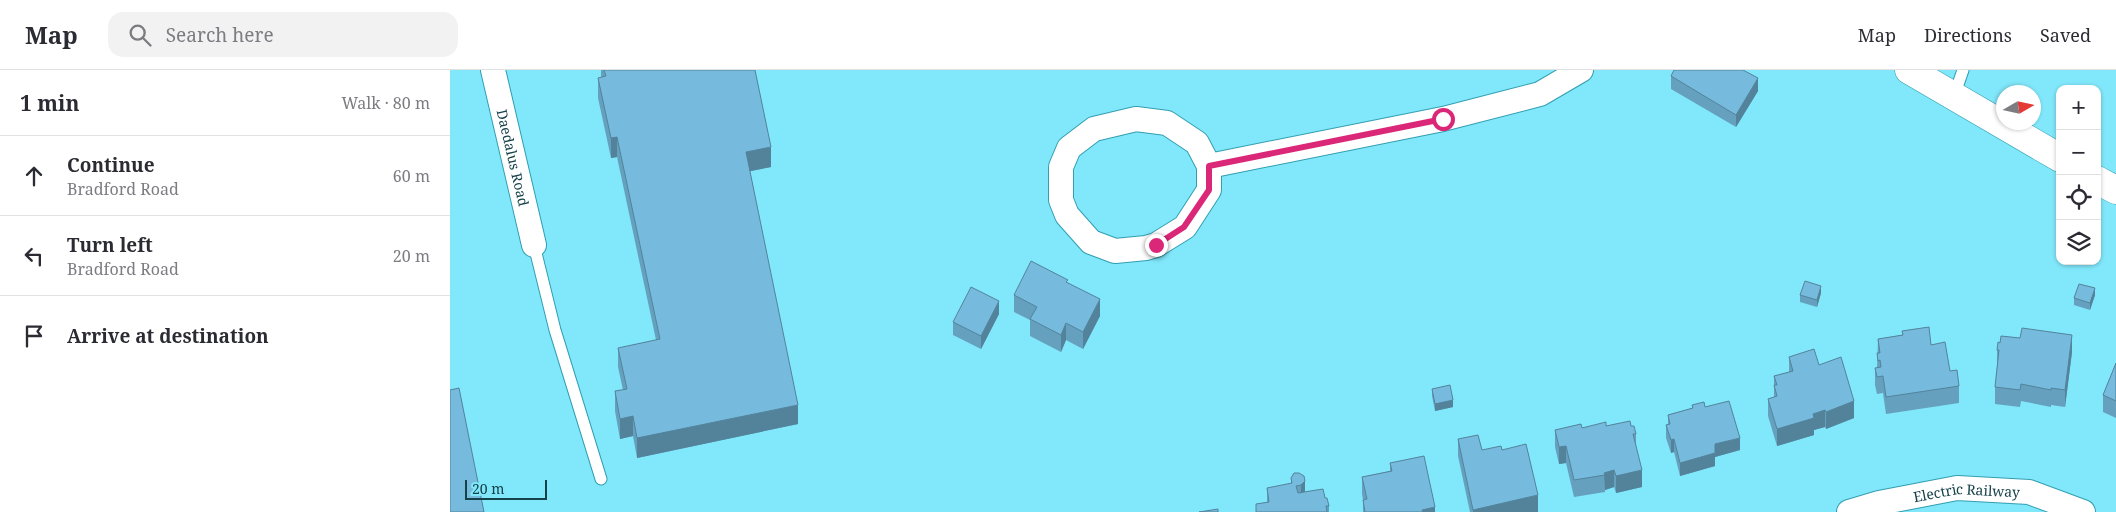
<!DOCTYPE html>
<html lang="en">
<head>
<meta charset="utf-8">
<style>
  body { margin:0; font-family:"Noto Serif",serif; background:#f2f2f3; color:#2b2b33 }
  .controls { position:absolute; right:15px; top:15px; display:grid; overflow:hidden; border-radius:10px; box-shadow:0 1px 4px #0004 }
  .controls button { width:45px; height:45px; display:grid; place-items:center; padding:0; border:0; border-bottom:1px solid #e1e1e2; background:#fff; color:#2b2b33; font:25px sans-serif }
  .compass { position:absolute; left:1546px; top:15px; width:45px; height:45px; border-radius:50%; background:#fff; box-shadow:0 1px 4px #0004; rotate:81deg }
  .scale { position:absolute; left:15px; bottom:12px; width:82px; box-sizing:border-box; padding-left:5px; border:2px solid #154149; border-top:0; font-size:14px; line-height:18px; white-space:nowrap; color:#154149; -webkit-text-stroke:4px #81e7fa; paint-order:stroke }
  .stop { position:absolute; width:15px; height:15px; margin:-11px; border:4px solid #db2777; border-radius:50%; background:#fff }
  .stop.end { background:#db2777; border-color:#fff; box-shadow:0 1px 5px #0008 }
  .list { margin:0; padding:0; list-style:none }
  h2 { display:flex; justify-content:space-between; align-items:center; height:65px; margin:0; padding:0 20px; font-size:21px }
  h2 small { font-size:16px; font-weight:400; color:#7c7c81 }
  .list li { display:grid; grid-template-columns:32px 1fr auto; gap:15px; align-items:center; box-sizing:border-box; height:80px; padding:0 20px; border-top:1px solid #e1e1e2 }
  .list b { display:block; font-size:19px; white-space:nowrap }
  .list p { margin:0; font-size:16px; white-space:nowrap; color:#7c7c81 }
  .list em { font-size:16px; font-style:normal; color:#7c7c81 }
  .icon { flex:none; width:28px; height:28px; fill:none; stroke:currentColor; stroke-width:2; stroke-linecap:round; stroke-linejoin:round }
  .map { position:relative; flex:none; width:1666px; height:442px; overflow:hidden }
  header { display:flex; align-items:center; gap:30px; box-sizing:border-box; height:70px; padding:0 25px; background:#fff; border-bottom:1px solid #e1e1e2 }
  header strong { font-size:24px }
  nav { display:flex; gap:28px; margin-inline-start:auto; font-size:18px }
  .search { width:350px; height:45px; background:#f2f2f3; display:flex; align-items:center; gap:12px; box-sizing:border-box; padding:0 18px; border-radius:15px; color:#7c7c81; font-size:19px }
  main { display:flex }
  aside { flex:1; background:#fff }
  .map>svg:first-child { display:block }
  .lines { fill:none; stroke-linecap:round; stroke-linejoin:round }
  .service-casing { stroke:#319fb1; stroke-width:13 }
  .minor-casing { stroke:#319fb1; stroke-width:26 }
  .tertiary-casing { stroke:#319fb1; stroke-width:29 }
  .service { stroke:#fff; stroke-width:11 }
  .minor { stroke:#fff; stroke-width:24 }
  .tertiary { stroke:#fff; stroke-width:28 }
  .wall { fill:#65a1be }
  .shaded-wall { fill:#53839b }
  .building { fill:#76bbdd; stroke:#53839b }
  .route { stroke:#db2777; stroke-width:6 }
  .labels { text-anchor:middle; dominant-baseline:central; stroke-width:4; stroke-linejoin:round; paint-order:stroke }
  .street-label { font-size:14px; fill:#154149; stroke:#81e7fa }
</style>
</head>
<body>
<header>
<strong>Map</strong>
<div class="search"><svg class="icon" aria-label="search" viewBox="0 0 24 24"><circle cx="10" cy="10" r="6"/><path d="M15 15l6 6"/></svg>Search here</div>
<nav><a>Map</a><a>Directions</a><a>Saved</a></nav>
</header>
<main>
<aside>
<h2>1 min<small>Walk · 80 m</small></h2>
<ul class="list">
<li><svg class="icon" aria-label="ahead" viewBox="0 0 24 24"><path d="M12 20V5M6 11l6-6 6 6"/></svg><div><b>Continue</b><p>Bradford Road</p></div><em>60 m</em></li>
<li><svg class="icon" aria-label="left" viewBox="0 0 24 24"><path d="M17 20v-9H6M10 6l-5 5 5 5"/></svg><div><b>Turn left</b><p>Bradford Road</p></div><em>20 m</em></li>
<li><svg class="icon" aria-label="arrive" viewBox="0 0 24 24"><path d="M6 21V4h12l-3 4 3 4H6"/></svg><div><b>Arrive at destination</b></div></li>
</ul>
</aside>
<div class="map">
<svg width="1666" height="442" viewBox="0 0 1666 442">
  <rect width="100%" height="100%" fill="#81e7fa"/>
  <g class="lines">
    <defs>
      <path id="service" d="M1504 26 1513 0
        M84 175 105 260 151 409"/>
      <g id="minor">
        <path id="s1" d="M43 0 84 175"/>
        <path d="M686 49 717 53 747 73 759 96V120L735 157 706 175 696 178 665 181 641 172 617 145 611 130V97L619 78 644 59Z"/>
        <path d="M759 96 993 49 1090 24 1131 0"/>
        <path id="s2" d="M1399 442 1429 433 1507 418 1579 422 1633 442"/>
      </g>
      <path id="tertiary" d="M1459 0 1610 88
        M1647 110 1666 120"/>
    </defs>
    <!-- service casing -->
    <use href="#service" class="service-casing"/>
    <!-- minor casing -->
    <use href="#minor" class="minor-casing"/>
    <!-- tertiary casing -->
    <use href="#tertiary" class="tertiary-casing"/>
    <!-- service -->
    <use href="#service" class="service"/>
    <!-- minor -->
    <use href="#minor" class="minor"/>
    <!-- tertiary -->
    <use href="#tertiary" class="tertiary"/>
  </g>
  <!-- wall -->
  <path class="wall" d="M151 0H305L321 97 300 101 348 354 187 388 183 366 170 369 165 341V321L173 320 168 297V278L206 270 167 87 161 88 148 28V8L151 7Z
    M1221 6 1308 21 1286 57 1221 19Z
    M618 213 650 246 633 279 616 270 611 282 580 266V250L564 242V225Z
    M1371 223 1367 237 1350 232V225Z
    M1645 225 1640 240 1624 235V228Z
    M549 244 531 279 503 265V252Z
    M1452 261 1481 275 1509 316V333L1436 344 1433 323 1427 324 1425 315V298H1427L1428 269 1452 265Z
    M1550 273 1622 282 1615 337 1601 335V337L1571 331 1570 337 1545 334V317L1547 297V280Z
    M1339 287 1369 295 1404 348 1376 359 1375 357 1364 360V365L1327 376 1318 346V329L1324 327V306L1339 302Z
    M1666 293V348L1653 342V325Z
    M982 319 1003 337 985 341 982 326Z
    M1242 335 1255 337 1290 380 1265 387V396L1230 406 1224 382 1221 383 1216 368V355L1218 354V345L1242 338Z
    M1181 356 1186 364V375L1192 417 1166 423 1164 417 1155 420V422L1124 427 1116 393 1109 394 1105 377V360L1132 358Z
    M1008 369 1032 380H1052L1088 442H1020L1008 386Z
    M940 393 985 442H913V430L912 424V407L940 401Z
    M849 403 855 422 875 428 879 436V442H806L817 432V418L841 414V408Z"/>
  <!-- shaded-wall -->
  <path class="shaded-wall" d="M1308 8V21L1286 57V45Z
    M167 67V87L161 88V68Z
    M321 77V97L296 102V82Z
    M1371 216V223L1367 237V230Z
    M1645 218V225L1640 240V233Z
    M650 229V246L633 279V262Z
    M549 231V244L531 279V266Z
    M616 253V270L611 282V265Z
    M1622 265V282L1615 337V320Z
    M1003 330V337L985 341V334Z
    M1404 331V348L1376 359V342Z
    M348 335V354L187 388V368Z
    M1375 340V357L1364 360V365L1327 376V359L1363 344Z
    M183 346V366L170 369V349Z
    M1290 368V380L1265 387V396L1230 406V393L1265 374Z
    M1224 369V382L1221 383V370Z
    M1116 376V393L1109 394V377Z
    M1164 400V417L1155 420 1154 403Z
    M1192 400V417L1166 423V406Z
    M855 411V428L851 432V415Z
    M1088 425V442H1023V440Z
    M985 437V442H972V440Z"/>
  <!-- building -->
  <path class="building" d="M154 0H305L321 77 296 82 348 335 187 368 183 346 170 349 165 321 177 319 168 278 210 269 167 67 161 68 148 8 156 6Z
    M1224 0H1293L1308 8 1286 45 1221 6Z
    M581 191 618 210 616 212 650 229 633 262 616 253 611 265 580 249 587 237 564 225Z
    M1355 211 1371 216 1367 230 1350 225Z
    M1629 214 1645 218 1640 233 1624 228Z
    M521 217 549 231 531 266 503 252Z
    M1479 257 1481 275 1495 272 1500 301 1507 300 1509 316 1436 327 1433 306 1427 307 1425 298 1431 297 1430 290 1428 291 1427 283H1430L1428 269 1453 265 1452 261Z
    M1572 258 1622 265 1615 320 1601 318V320L1571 314 1570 320 1545 317 1549 280H1547L1548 272 1550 273 1551 266 1570 268Z
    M1364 279 1369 295 1391 287 1404 331 1376 342 1375 340 1363 344 1364 348 1327 359 1318 329 1327 326 1324 315H1327L1324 306 1343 301 1339 287Z
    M1666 293V331L1653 325Z
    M1000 315 1003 330 985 334 982 319Z
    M9 318 34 442H0V320Z
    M1279 331 1290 368 1265 374V383L1230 393 1224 369 1221 370 1216 355 1220 354 1218 345 1243 338 1242 335 1254 332 1255 337Z
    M1180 351 1181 356H1184L1186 364H1183L1192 400 1166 406 1164 400 1154 403 1155 405 1124 410 1116 376 1109 377 1105 360 1131 354 1132 358 1156 352V356Z
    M1028 365 1032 380 1051 376 1052 380 1076 374 1088 425 1023 440 1008 369Z
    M974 386 985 437 972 440 973 442H915L913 430 917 429 912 407 942 401 940 393Z
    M844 403H849L854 406 855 411 851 415 846 416 848 423 873 419 875 428H877L879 436H876L877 442H806V434L819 432 817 418 842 413 841 408Z
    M768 439V442H749Z"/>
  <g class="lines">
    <!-- route -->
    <path class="route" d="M706 175 734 157 759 120V96L993 49"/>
  </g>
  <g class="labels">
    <!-- street labels -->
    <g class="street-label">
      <text stroke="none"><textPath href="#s1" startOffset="90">Daedalus Road</textPath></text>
      <text stroke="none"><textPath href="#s2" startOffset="120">Electric Railway</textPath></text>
    </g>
  </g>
</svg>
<div class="controls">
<button>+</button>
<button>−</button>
<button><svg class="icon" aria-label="locate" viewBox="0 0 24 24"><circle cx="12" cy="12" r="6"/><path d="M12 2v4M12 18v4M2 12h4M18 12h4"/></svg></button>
<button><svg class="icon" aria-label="layers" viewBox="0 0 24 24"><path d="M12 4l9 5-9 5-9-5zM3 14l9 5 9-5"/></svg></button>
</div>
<svg class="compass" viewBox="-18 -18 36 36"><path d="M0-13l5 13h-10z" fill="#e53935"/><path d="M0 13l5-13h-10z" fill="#7c7c81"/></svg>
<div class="scale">20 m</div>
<div class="stop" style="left:993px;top:49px"></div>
<div class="stop end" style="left:706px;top:175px"></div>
</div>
</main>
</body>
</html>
